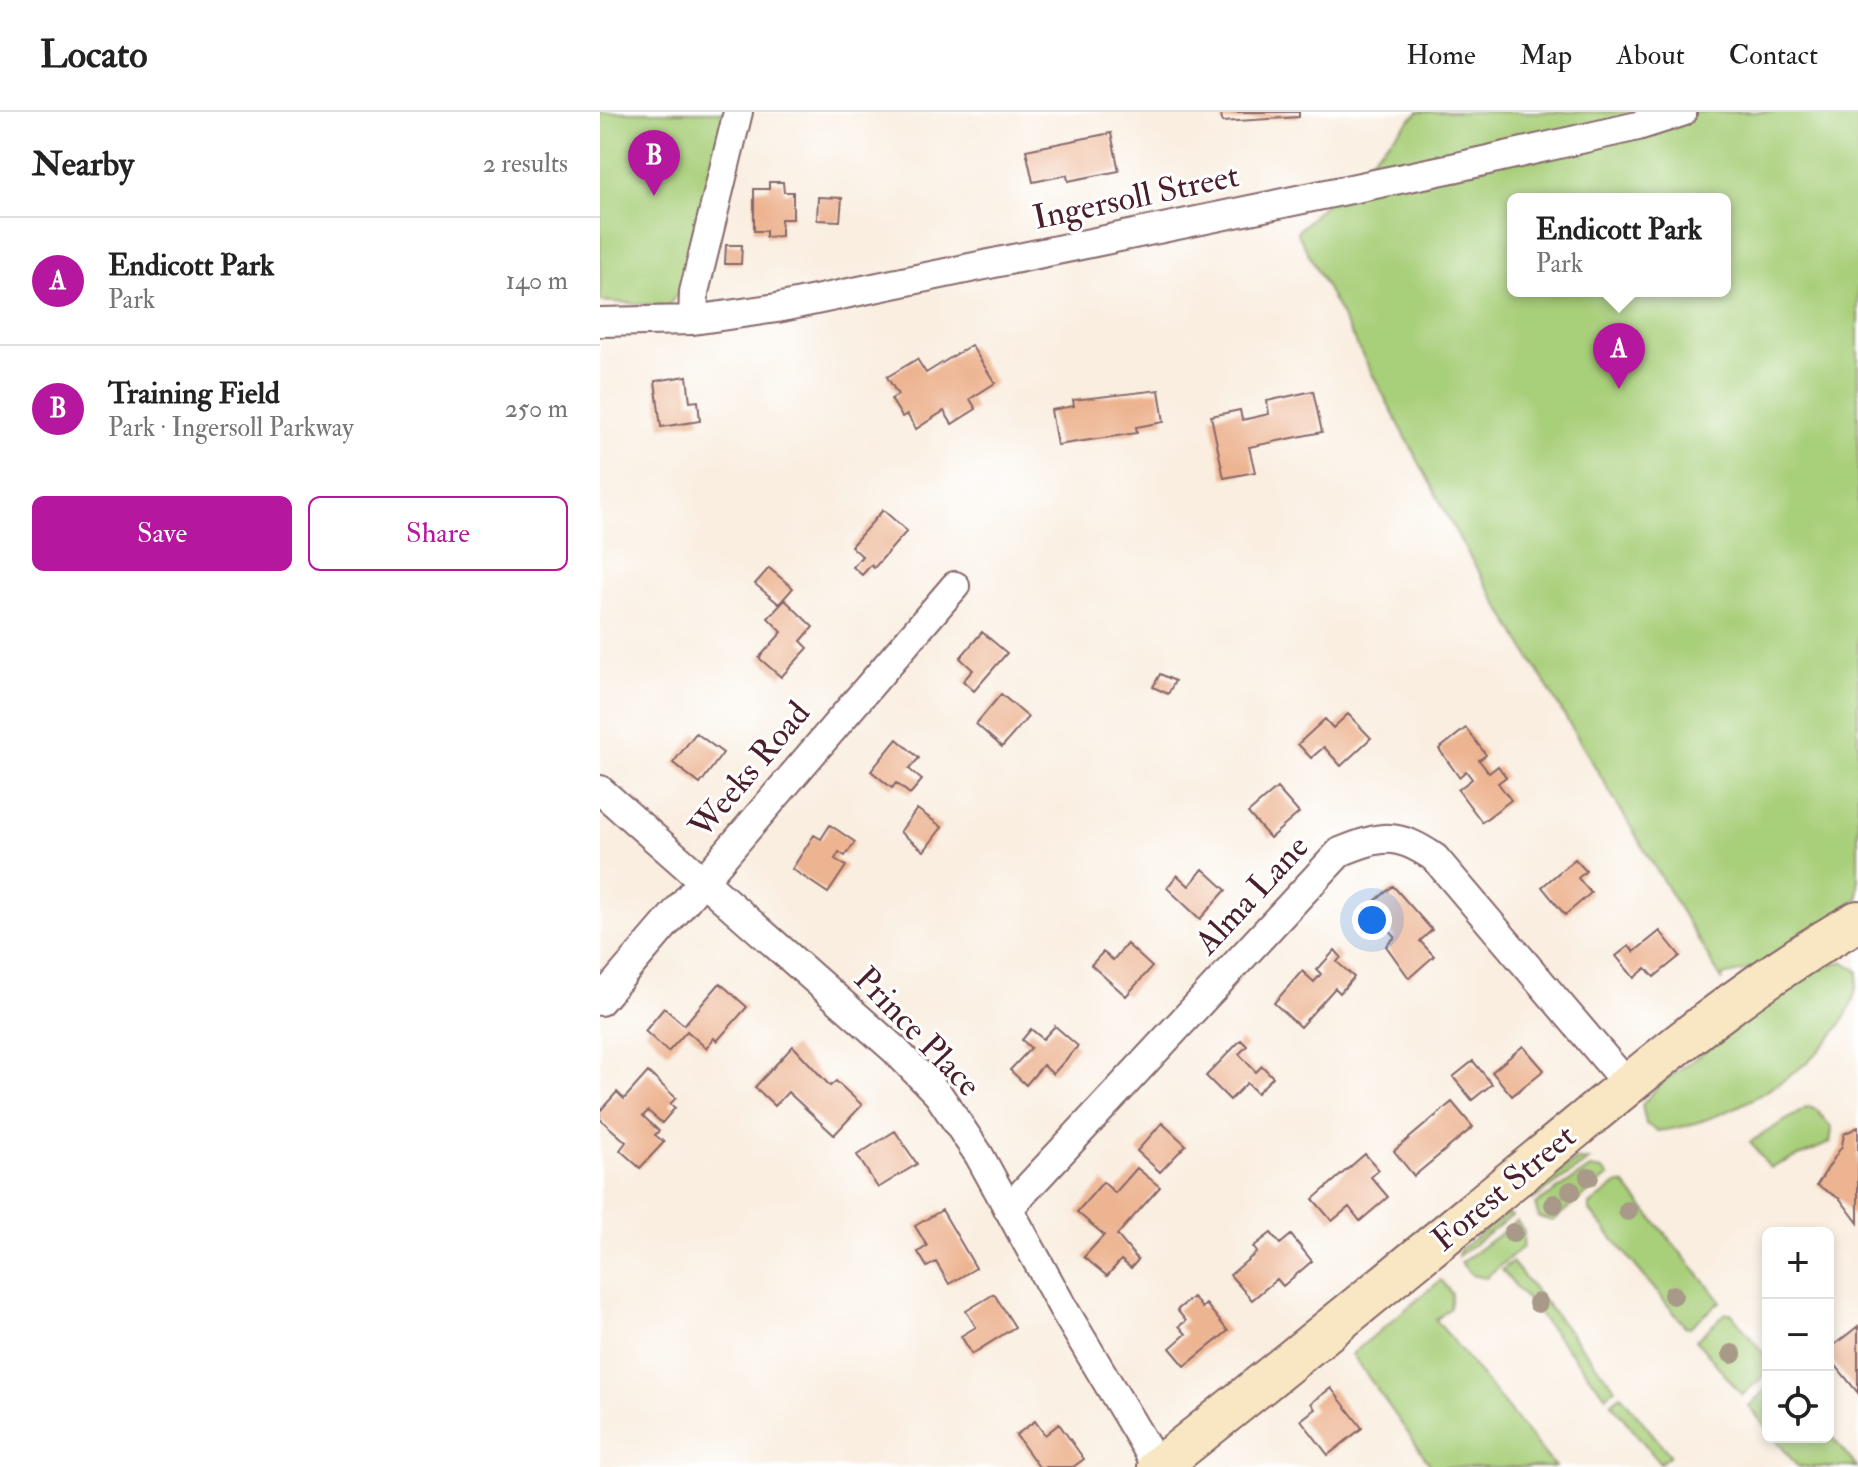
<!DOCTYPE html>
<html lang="en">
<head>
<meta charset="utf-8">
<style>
  body { margin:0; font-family:"IM FELL Double Pica",serif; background:#f2f2f2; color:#222 }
  .controls { position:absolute; right:24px; bottom:24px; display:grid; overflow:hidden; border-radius:12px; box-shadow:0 4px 12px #0003 }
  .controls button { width:72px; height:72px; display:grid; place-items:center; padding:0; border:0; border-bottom:2px solid #e0e0e0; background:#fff; color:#222; font:40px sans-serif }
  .you { position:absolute; left:772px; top:808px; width:28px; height:28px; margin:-20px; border:6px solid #fff; border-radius:50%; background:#1a73e8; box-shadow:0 0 0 12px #1a73e833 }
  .badge { display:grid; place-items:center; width:52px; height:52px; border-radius:50%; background:#b5179e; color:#fff; font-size:26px; font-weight:700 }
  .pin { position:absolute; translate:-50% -66px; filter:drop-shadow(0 2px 4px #0008) }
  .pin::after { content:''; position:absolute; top:42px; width:28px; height:24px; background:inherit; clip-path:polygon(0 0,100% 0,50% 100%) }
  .popup { position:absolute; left:907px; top:81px; width:224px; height:104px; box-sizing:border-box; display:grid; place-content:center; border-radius:12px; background:#fff; filter:drop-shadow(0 2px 6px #0005); font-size:26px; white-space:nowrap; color:#767676 }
  .popup b { font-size:30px; color:#222 }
  .popup::after { content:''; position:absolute; left:50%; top:100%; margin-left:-16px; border:16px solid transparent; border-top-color:#fff }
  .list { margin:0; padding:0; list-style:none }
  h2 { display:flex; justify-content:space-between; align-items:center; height:104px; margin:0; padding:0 32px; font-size:34px }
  h2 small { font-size:26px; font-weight:400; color:#767676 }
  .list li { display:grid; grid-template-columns:52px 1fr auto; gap:24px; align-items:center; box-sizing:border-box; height:128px; padding:0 32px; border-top:2px solid #e0e0e0 }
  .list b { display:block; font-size:30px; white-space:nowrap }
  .list p { margin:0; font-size:26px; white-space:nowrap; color:#767676 }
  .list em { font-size:26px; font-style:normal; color:#767676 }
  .actions { display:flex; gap:16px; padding:24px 32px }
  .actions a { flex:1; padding:18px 0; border:2px solid #b5179e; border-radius:12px; text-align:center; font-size:28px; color:#b5179e }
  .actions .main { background:#b5179e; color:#fff }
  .icon { flex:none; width:44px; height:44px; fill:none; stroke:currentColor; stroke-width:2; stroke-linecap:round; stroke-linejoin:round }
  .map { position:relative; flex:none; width:1258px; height:1355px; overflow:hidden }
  header { display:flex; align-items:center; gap:48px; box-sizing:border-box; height:112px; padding:0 40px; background:#fff; border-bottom:2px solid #e0e0e0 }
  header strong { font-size:38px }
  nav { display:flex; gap:44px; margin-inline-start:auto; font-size:28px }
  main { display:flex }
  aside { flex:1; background:#fff }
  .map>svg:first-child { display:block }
  .green { fill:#a8cf79; stroke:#797752; stroke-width:2; fill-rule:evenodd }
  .building { fill:#edb491 }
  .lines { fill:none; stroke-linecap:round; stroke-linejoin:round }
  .street-casing { stroke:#87676a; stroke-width:32 }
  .secondary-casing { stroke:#87676a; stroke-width:44 }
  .street { stroke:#fff; stroke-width:28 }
  .secondary { stroke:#f9e7c3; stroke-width:40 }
  .tree { fill:#a89989 }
  .labels { text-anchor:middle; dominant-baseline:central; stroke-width:6; stroke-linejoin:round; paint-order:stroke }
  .street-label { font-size:34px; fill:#4a1f2b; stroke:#fff }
</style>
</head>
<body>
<header>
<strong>Locato</strong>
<nav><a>Home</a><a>Map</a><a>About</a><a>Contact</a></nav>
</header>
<main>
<aside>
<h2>Nearby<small>2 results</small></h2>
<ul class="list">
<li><span class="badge">A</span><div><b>Endicott Park</b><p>Park</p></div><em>140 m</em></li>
<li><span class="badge">B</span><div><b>Training Field</b><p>Park · Ingersoll Parkway</p></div><em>250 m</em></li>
</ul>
<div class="actions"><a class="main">Save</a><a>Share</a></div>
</aside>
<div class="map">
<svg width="1258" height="1355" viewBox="0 0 1258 1355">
  <rect width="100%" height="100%" fill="#fff"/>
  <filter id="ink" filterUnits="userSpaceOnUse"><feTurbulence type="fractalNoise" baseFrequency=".0125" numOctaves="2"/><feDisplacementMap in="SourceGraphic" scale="16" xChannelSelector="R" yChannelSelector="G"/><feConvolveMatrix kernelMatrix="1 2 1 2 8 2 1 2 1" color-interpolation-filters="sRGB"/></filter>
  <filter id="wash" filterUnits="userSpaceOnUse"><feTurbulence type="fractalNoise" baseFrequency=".006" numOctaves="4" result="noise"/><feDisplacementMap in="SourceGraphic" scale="32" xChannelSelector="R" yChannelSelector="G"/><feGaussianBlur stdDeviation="1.8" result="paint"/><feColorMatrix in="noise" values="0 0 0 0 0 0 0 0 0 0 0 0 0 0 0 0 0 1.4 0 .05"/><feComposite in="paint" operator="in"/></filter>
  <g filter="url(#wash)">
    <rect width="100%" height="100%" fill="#f9eee0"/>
    <!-- green -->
    <path class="green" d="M0 0H128L87 168 68 194 0 189Z
      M818 0H1258V787L1171 852 1123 864 1122 868 864 435 697 120ZM913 87H1125V179H913Z
      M1243 849 1258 859C1258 941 1130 1012 1057 1019L1046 1012 1042 993 1058 974 1193 874 1215 859Z
      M1208 995 1217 998 1232 1016 1230 1031 1170 1056 1150 1030Z
      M977 1048H990L932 1088 935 1075Z
      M990 1056 1002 1058 1009 1064 952 1109 939 1105 935 1093Z
      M1017 1072H1024L1121 1189 1090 1215 1085 1214 990 1099V1093Z
      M908 1101 912 1104 858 1144 860 1137Z
      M917 1109 924 1119 923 1135 885 1166 872 1163 861 1151Z
      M912 1150 1015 1276 1006 1284 902 1158Z
      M841 1168 852 1182 850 1196 836 1208 955 1355H832L752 1242Z
      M1126 1201H1131L1168 1247V1260L1142 1283 1096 1228Z
      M1168 1275V1318L1149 1294Z
      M1021 1283 1070 1343 1060 1351 1011 1291Z
      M1228 1320 1257 1355H1198L1174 1325H1228Z"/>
    <g id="blocks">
      <!-- building -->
      <path class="building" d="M621 0H699V5L622 10Z
        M511 21 519 59 468 69 467 63 433 70 426 38Z
        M169 70H183L184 80H193V107H181V124L166 125V119H154V77H169Z
        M218 85 242 86 240 109 217 108Z
        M126 133H142L141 152H125Z
        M371 233 395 271 370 287 376 297 352 312 344 299 316 317 307 302 302 305 291 287 298 283 287 265 317 247 326 261Z
        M87 264 90 290 98 289 100 309 61 315 55 269Z
        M559 278 564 310 536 315 537 321 457 333 451 298 474 294 473 288Z
        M713 279 722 320 649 335 655 360 624 366 611 304 640 298 642 308 669 302 667 289Z
        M283 398 307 419 274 456 271 453 262 463 253 455 262 444 251 434Z
        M169 456 193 476 179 492 155 472Z
        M185 488 213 515 201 529 208 536 181 565 159 546 182 520 168 506Z
        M382 520 407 541 374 579 363 569 373 558 360 546Z
        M560 562 575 569 568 582 553 575Z
        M401 582 428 605 402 635 376 612Z
        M748 602 771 626 741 654 724 635 711 646 698 632 725 607 733 616Z
        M866 616 886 643 879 648 889 661 898 654 906 665 898 671 911 688 882 710 858 678 872 667 866 659 859 665 839 637Z
        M96 621 123 641 100 672 73 651Z
        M297 627 319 646 309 657 322 668 310 682 296 671 292 676 271 659Z
        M677 676 699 701 670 726 648 701Z
        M317 697 342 715 324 739 300 720Z
        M230 713 255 730 245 744 239 740 235 747 246 754 228 781 192 757 214 723 221 727Z
        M975 747 986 759 978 766 991 781 965 803 942 775Z
        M603 757 626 778 600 807 567 776 577 763 589 774Z
        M793 774 832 818 820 829 834 844 809 866 786 834 795 825 768 795Z
        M1060 819 1080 844 1054 865 1046 856 1034 866 1016 844 1029 834 1034 840Z
        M527 832 552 855 526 884 491 853 503 840 513 848Z
        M735 838 741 845 737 850 754 865 740 881 735 876 700 915 674 891 702 859 714 870 721 862 717 858Z
        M120 871 147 895 117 929 114 926 106 936 87 919 68 940 45 919 64 896 84 913Z
        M455 914 478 934 453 962 443 953 426 973 410 958 431 936 422 928 431 917 443 927Z
        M641 928 647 934 639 942 656 960 662 954 673 965 657 981 647 971 630 988 606 964Z
        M193 934 230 974 236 969 262 993 234 1023 188 980 175 994 155 975Z
        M923 934 944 958 912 984 892 960Z
        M873 949 892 972 872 988 853 965Z
        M48 960 76 986 70 992 75 996 62 1011 48 999 43 1004 59 1019 55 1023 64 1030 40 1056 20 1038 26 1030 0 1007V999L17 980 24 987Z
        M852 990 873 1015 814 1064 794 1039Z
        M562 1011 586 1033 560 1060 537 1039Z
        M1258 1015V1111L1240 1087 1217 1073 1242 1034 1244 1022Z
        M295 1019 317 1052 278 1076 257 1043Z
        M765 1042 779 1058 771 1065 788 1085 760 1109 749 1095 732 1109 713 1087Z
        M537 1056 560 1075 517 1123 538 1148 531 1156 521 1148 507 1164 484 1145 504 1123 477 1100 503 1070 515 1081Z
        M342 1098 376 1156 349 1172 336 1150 327 1155 318 1140 327 1134 315 1114Z
        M671 1121 680 1132 691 1123 712 1149 683 1174 677 1167 652 1188 630 1163 657 1140 653 1135Z
        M394 1182 415 1215 372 1242 361 1224 376 1215 366 1199Z
        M593 1185 602 1196 606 1192 628 1219 585 1254 570 1236 586 1222 579 1214 586 1209 577 1198Z
        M1258 1214V1281L1228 1244V1238Z
        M731 1276 762 1316 728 1343 701 1308 715 1297 711 1291Z
        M435 1309 445 1323 459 1312 484 1347 473 1355H439L416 1323Z"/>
    </g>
  </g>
  <g filter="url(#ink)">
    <use href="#blocks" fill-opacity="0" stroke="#87676a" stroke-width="2"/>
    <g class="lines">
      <defs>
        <path id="street" d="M93 208 94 180 138 0
          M0 210 93 208 177 196 857 55 1038 14 1082 0
          M0 678 295 938 338 982 379 1043 463 1196 558 1355
          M0 889 355 474
          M408 1097 740 740C782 723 797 720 835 746L1028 973"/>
        <path id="secondary" d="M558 1355C686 1254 812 1150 938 1047 1040 963 1142 874 1258 809"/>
      </defs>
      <!-- street casing -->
      <use href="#street" class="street-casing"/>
      <!-- secondary casing -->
      <use href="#secondary" class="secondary-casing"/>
      <!-- street -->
      <use href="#street" class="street"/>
      <!-- secondary -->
      <use href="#secondary" class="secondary"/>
    </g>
    <!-- trees -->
    <g class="tree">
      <circle cx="989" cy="1065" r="10"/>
      <circle cx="971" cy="1079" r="10"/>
      <circle cx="954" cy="1092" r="10"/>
      <circle cx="1028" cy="1099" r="10"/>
      <circle cx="913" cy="1121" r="10"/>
      <circle cx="1073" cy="1183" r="10"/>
      <circle cx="938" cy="1191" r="10"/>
      <circle cx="1132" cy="1242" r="10"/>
    </g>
  </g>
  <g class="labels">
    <!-- street labels -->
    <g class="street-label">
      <text transform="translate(536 85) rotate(-12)">Ingersoll Street</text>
      <text transform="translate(150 658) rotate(-50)">Weeks Road</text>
      <text transform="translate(652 783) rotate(-47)">Alma Lane</text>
      <text transform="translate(317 920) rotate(46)">Prince Place</text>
      <text transform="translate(904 1076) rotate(-40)">Forest Street</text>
    </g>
  </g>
</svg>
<div class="controls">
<button>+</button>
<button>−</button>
<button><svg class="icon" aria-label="locate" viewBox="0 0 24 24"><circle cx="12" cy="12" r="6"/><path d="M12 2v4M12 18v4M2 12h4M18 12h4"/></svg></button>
</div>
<div class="you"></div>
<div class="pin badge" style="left:1019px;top:277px">A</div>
<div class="popup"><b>Endicott Park</b>Park</div>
<div class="pin badge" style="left:54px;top:84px">B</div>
</div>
</main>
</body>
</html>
